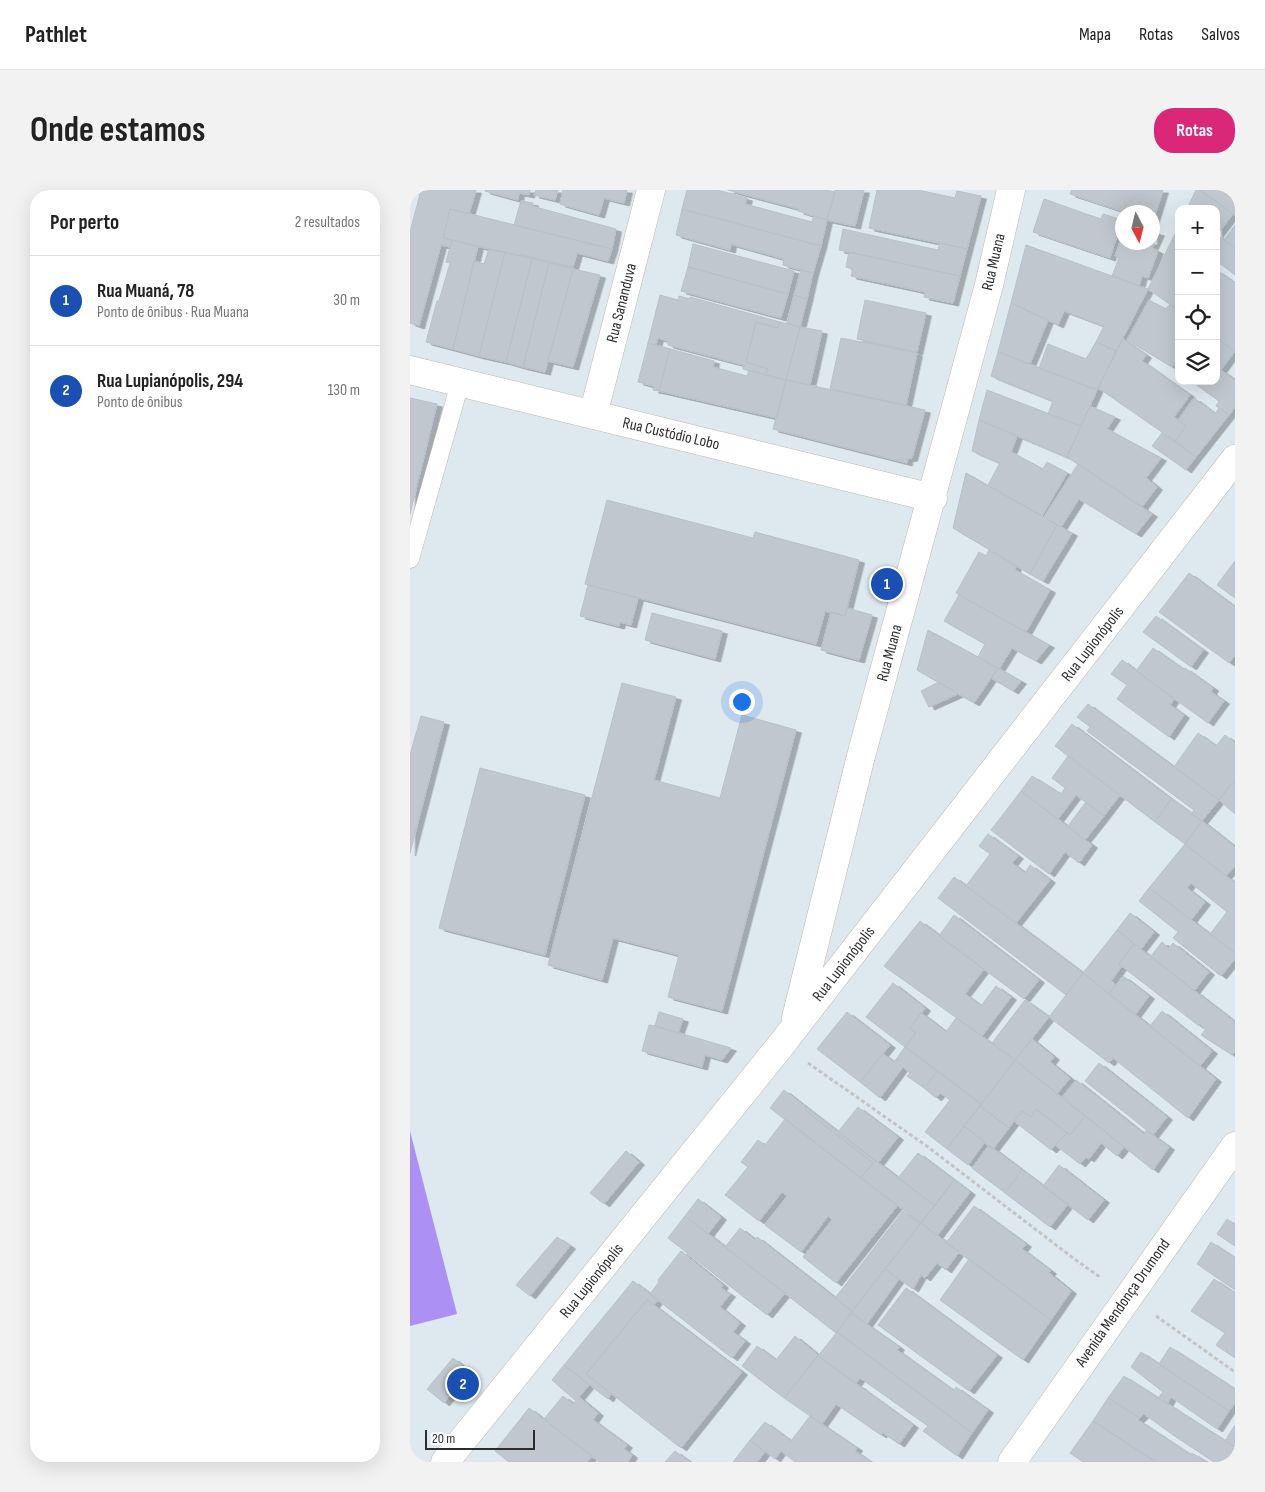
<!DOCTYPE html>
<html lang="pt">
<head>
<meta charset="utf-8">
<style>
  body { margin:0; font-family:"Sofia Sans Condensed",sans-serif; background:#f2f2f2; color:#222 }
  .controls { position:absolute; right:15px; top:15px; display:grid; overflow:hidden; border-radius:10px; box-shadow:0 5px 20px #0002 }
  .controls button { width:45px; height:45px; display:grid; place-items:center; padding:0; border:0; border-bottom:1px solid #e0e0e0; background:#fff; color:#222; font:25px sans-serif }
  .compass { position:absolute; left:705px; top:15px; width:45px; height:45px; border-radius:50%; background:#fff; box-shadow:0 5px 20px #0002; rotate:173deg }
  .scale { position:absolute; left:15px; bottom:12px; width:110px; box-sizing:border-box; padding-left:5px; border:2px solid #2d2d2d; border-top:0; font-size:14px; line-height:18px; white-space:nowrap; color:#2d2d2d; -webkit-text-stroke:4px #fff; paint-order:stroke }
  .you { position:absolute; left:331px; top:511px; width:18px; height:18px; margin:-12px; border:4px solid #fff; border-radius:50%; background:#1a73e8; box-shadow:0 0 0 8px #1a73e833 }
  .badge { display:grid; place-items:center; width:32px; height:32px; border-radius:50%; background:#db2777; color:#fff; font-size:16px; font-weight:700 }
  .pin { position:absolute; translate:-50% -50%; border:2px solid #fff; box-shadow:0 1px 5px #0006 }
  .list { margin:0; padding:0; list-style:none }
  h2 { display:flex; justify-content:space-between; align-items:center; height:65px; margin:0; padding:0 20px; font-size:21px }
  h2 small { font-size:16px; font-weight:400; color:#767676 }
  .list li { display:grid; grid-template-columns:32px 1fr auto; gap:15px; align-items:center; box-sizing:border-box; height:90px; padding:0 20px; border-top:1px solid #e0e0e0 }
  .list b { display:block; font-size:19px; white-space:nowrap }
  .list p { margin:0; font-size:16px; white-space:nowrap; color:#767676 }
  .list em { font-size:16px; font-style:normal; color:#767676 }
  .icon { flex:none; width:28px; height:28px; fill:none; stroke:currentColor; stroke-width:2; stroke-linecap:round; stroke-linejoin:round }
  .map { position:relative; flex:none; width:825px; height:1272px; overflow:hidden; border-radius:20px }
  header { display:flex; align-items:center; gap:30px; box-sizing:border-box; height:70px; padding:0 25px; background:#fff; border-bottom:1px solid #e0e0e0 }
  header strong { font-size:24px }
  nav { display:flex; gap:28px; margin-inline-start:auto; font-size:18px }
  .intro { display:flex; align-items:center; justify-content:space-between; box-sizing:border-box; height:120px; padding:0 30px }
  h1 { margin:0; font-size:35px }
  .button { padding:12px 22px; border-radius:20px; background:#db2777; color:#fff; font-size:18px; font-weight:700 }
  main { display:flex; gap:30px; padding:0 30px }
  aside { flex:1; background:#fff; border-radius:20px; box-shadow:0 5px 20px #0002 }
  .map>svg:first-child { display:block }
  .pitch { fill:#ad90f3 }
  .building { fill:#c0c7ce; stroke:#b7c1cb; filter:url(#shadow) }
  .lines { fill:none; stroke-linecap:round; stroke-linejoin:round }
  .service-casing { stroke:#bdb9ae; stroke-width:19 }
  .minor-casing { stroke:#bdb9ae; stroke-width:29 }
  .path { stroke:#c4c4c4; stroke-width:3; stroke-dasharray:4 2.5; stroke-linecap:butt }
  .service { stroke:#fff; stroke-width:18 }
  .minor { stroke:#fff; stroke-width:28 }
  .labels { text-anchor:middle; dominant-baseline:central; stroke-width:4; stroke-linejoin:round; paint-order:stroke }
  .street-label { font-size:16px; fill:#2d2d2d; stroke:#fff }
</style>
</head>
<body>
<header>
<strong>Pathlet</strong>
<nav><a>Mapa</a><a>Rotas</a><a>Salvos</a></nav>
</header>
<div class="intro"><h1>Onde estamos</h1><a class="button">Rotas</a></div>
<main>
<aside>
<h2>Por perto<small>2 resultados</small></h2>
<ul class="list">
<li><span class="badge" style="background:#1a4fb4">1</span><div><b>Rua Muaná, 78</b><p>Ponto de ônibus · Rua Muana</p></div><em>30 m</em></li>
<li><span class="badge" style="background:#1a4fb4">2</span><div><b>Rua Lupianópolis, 294</b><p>Ponto de ônibus</p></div><em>130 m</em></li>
</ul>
</aside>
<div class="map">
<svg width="825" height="1272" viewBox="0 0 825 1272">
  <defs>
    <filter id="shadow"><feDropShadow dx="5.5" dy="3" stdDeviation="0" flood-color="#0004"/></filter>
  </defs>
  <rect width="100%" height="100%" fill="#dee8ef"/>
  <!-- pitch -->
  <path class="pitch" d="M0 941 47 1124 0 1136Z"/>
  <!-- building -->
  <path class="building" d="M11 0H66L59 24 40 19 33 48 42 50 40 57 31 55 9 136 0 133V42Z
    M75 0H120L119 5 109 3 108 10 75 1Z
    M126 0H148L145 10 124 5Z
    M153 0H217L214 13 194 8 189 25 150 14Z
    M277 0H307L337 8 335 14 402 32 404 26 417 30 411 56 272 19Z
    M318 0H415L425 2 417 30 388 21 389 19Z
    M425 0H454L445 36 417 30Z
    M467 0H508L545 8 547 1 571 6 557 59 459 38Z
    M662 0H753L743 32 742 22H715L660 4Z
    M786 0H790L823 24 807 45 806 19H777Z
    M790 0H825V25L823 24Z
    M634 9 691 29 693 24 712 30 700 68 623 42Z
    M111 11 123 13 122 16 206 39 202 59 104 35Z
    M40 19 202 59 198 71 167 63 163 77 110 64 109 66 33 48Z
    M272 19 411 56 403 83 373 75 374 69 321 54 320 60 266 45Z
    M825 35V58L814 50Z
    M769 36V54L762 50Z
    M433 39 528 60 530 53 557 59 550 86 429 60Z
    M742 41 749 43 742 58 748 61 738 88 732 86 729 96 702 86 709 68 705 66 712 46V52H742Z
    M807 45 825 58V85L808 72 810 70 806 67Z
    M42 50 68 56 43 159 16 152 27 111H29L40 73 36 72Z
    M762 50 769 54V111L765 118 738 99Z
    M283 54 384 81 378 104 278 77Z
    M616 55 738 99 706 161 686 152 694 136 654 121 648 135 601 113Z
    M79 59 95 62 69 166 43 159 64 71 74 74Z
    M95 62 122 69 96 172 69 166Z
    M439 62 550 86 543 113 514 107 515 102 441 86 443 79 436 77Z
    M122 69 139 73 113 177 96 172Z
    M139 73 163 79 135 182 113 177Z
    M278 77 378 104 371 128 271 101Z
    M163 79 190 85 163 177 138 171Z
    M391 80 403 83 397 109 384 105Z
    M806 80 825 93V161L806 148Z
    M250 105 268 110 269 106 280 109V107L370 132 367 138 346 132 336 172 358 179 355 185 333 179 334 175 258 155V151L248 148 246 155 238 153Z
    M384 105 397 109 390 137 377 133Z
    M455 110 516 123 507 162 447 149Z
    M739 110 756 119 760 114 769 121V167L762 177 717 150Z
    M601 113 638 130 620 174 588 162Z
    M346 132 367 138 370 132 390 137 376 190 355 185 358 179 336 172Z
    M390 137 412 141 400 195 376 190Z
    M431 148 507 163 496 215 420 199Z
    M806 148 825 161 811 180 825 190V217L819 225 806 216 809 211 781 191H806Z
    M713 149 736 165 732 171 780 205 764 227 776 236 765 251 688 198Z
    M686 152 706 161 687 200 629 178 638 154 676 169Z
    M238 153 260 159 249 201 243 200 244 196 228 192Z
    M260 159 304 171 303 177 337 186 339 180 376 190 367 228 249 201Z
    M588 162 687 200 671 236 638 224 643 211 581 186Z
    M376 190 515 220 502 268 497 269V273L363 239Z
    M577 200 671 236 657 267 569 230Z
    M0 208 27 214 0 324Z
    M784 208 805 224 809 218 819 225 786 267 765 251 776 236 768 230Z
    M680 216 705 227 697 239 751 268 736 288 747 297 732 317 657 267Z
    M569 230 607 246 601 262 633 279 637 272 657 283 632 326 578 295 590 273 562 261Z
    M752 243 786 267 776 280 742 256Z
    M668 274 742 324 726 344 669 309 651 337 634 327Z
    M556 283 647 335 620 384 543 338Z
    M197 310 343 348 345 342 449 370 435 426 415 421 406 454 175 394Z
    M647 335 662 343 633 391 620 384Z
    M579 360 606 376 605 380 640 400 616 442 546 403 569 362 576 366Z
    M825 371V408L807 395Z
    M779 383 825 417V465L819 473 749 422Z
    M178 395 228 408 221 435 210 432 209 436 170 426Z
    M549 405 582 423 639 455 626 471 602 458 589 479 568 467 575 454 534 431Z
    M437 418 462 425 449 470 411 460 421 422 435 426Z
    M242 423 312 441 305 469 235 450Z
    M746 426 793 460 781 477 733 442Z
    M518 440 588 478 564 513 507 480Z
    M743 458 774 480 775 478 803 498 801 502 814 511 798 533 726 481Z
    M712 470 764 509 760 515 774 525 759 547 707 509 717 495 701 484Z
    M588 478 611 491 603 501 581 488Z
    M529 492 548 504 519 517 511 501Z
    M212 493 266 507 244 590 310 608 332 525 386 540 312 821 258 807 269 765 203 748 192 790 138 775Z
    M678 514 809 610 792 631 781 624 784 620 677 541 680 537 667 527Z
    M11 526 34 532 0 663V565Z
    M662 534 761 609 745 632 645 556Z
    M788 543 806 556 815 545 825 553V589L809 610 764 577Z
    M658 566 710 605 694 626 666 605 648 629 611 601 622 586 651 604 655 598 642 588Z
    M70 578 175 605 135 765 29 738Z
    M825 589V624L809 610Z
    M611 601 682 655 669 673 655 662 639 684 581 640Z
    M761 609 792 631 775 654 745 632Z
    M676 612 694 626 675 650 658 636Z
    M792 631 825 657V676L816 686 775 654Z
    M578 644 608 666 602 673 615 683 620 675 640 690 606 733 556 696 580 664 569 656Z
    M775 654 825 693V763L800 744 817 722 781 693 777 698 795 712 781 730 739 698Z
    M544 687 673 783 656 805 528 708Z
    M739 698 825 763V769L811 786 763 748 768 742 729 711Z
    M720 723 744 742 731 759 707 740Z
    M544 725 629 790 614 809 529 746Z
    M510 731 574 779 555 804 571 816 586 796 601 807 572 846 474 776Z
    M707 740 724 754 709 774 712 776 701 791 706 795 699 804 673 783Z
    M752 752 759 758 763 753 799 782 784 801 741 766Z
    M724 754 825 832V861L822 865 791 845 796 839 790 834 789 836 709 774Z
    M673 783 806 889 778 928 703 868 699 873 639 827Z
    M713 786 739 806 725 825 699 804Z
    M483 793 515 818 500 838 506 843 495 857 456 827Z
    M615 810 639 827 605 870 582 853Z
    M752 821 802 861 790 876 740 836Z
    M249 822 273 829 268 843 245 836Z
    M437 822 480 855 450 892 407 859Z
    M511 823 536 842 546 828 605 870 571 914 495 857 506 843 500 838Z
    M239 835 245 836 321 858 312 870 295 865 292 877 232 861Z
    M622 849 644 867 640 872 660 888 647 904 605 870Z
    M495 857 528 881 514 898 497 886 500 883 493 877 470 908 450 892 473 864 484 872Z
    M605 870 675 926 660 945 626 919 621 927 612 921 599 938 570 916Z
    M689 873 757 927 743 945 675 891Z
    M528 881 571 914 537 959 515 942 540 910 530 903 526 908 514 898Z
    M666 890 734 944 736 940 759 957 743 980 652 907Z
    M374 900 397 918 395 920 463 973 451 988 360 918Z
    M570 916 599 938 583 959 554 936Z
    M448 917 488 947 468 973 428 942Z
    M397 918 525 1016 511 1033 451 988 463 973 395 920Z
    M626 919 657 943 641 960 604 931 612 921 621 927Z
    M675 926 714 957 707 966 691 953 679 969 676 967 670 974 645 955 657 943 660 945Z
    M375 929 487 1016 426 1093 393 1067 422 1030 418 1026 391 1062 355 1035 378 1006 372 1002 349 1031 315 1005 338 977 331 972 348 950 355 955Z
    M554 936 575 952 558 975 537 959Z
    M579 955 612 980 595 1003 562 978Z
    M216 961 229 972 194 1014 180 1003Z
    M508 963 544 990 525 1016 488 988Z
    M649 975 694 1010 678 1030 633 996Z
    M612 980 658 1014 640 1037 595 1003Z
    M544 990 560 1002 527 1046 511 1033Z
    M288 1009 311 1027 298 1044 275 1026Z
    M564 1016 616 1054 612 1059 641 1081 639 1083 661 1101 641 1130 536 1053Z
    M493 1021 510 1034 442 1121 425 1108Z
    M275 1026 375 1103 357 1125 258 1048Z
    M817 1029 825 1034V1056L807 1044Z
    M511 1033 549 1062 536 1080 527 1073 515 1088 511 1085 503 1099 475 1079Z
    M330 1038 345 1050 347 1047 442 1121 426 1143 315 1057Z
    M147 1047 160 1056 120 1106 106 1095Z
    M801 1052 825 1068V1100L787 1074Z
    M271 1061 313 1095 311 1098 320 1104 310 1117 330 1133 323 1142 335 1151 322 1168 240 1104 249 1092 248 1090Z
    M559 1069 641 1130 613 1170 530 1110Z
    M475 1079 489 1089 457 1134 441 1123Z
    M804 1089 825 1103V1168L806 1155 815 1143 781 1121Z
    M223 1091 248 1110 244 1115 237 1110 176 1184 201 1204 198 1209 154 1175Z
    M496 1098 587 1165 559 1201 468 1135Z
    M237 1110 332 1182 271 1258 176 1184Z
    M441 1123 489 1157 487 1160 544 1201 546 1197 578 1220 562 1243 427 1142Z
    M427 1142 562 1243 547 1266 513 1241 518 1236 450 1188 446 1193 408 1166Z
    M385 1146 408 1165 374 1208 332 1176 347 1156 366 1170Z
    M760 1157 825 1199V1213L819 1221 749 1174Z
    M731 1162 819 1221 807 1239 761 1207 757 1214 748 1208 753 1202 721 1177Z
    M408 1166 503 1235 489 1254 473 1243 471 1245 426 1214 412 1234 374 1208Z
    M43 1168 59 1181 34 1213 17 1199Z
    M154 1175 179 1195 169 1207 188 1223 183 1230 217 1255 214 1259 222 1265 218 1272H189L134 1229 153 1206 163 1214 166 1211 142 1190Z
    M714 1186 825 1257V1267L821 1272H804L766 1247 734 1224 730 1228 698 1208Z
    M698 1208 730 1228 728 1230 781 1265 782 1263 797 1272H746L683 1231Z
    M119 1218 182 1266 177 1272H99L85 1261Z
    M400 1226 447 1258 445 1261 461 1272H385L371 1261 365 1269 340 1250 355 1232 381 1251Z
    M683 1231 746 1272H673L660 1263Z
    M825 1235V1257L815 1251Z
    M340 1250 355 1262 347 1272H323Z
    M265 1261 280 1272H255Z"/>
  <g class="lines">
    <defs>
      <path id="service" d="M0 369 50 193"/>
      <path id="minor" d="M0 180 523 308
        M183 225 241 0
        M386 828 451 566 579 95 601 0
        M35 1272 371 855 825 269
        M602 1272 825 956"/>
    </defs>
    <!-- service casing -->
    <use href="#service" class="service-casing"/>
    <!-- minor casing -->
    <use href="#minor" class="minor-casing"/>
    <!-- path -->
    <path class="path" d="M398 873 518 957 663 1068 691 1088
      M746 1126 825 1182"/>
    <!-- service -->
    <use href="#service" class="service"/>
    <!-- minor -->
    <use href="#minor" class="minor"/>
  </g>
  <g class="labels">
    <!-- street labels -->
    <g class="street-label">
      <text transform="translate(584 72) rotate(-77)">Rua Muana</text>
      <text transform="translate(212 113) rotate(-76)">Rua Sananduva</text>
      <text transform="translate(261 244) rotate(13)">Rua Custódio Lobo</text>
      <text transform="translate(683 454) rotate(-52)">Rua Lupionópolis</text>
      <text transform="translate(480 463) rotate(-75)">Rua Muana</text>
      <text transform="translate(434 774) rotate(-52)">Rua Lupionópolis</text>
      <text transform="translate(182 1091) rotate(-51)">Rua Lupionópolis</text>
      <text transform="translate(713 1113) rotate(-55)">Avenida Mendonça Drumond</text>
    </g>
  </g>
</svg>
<div class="controls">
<button>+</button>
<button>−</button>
<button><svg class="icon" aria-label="locate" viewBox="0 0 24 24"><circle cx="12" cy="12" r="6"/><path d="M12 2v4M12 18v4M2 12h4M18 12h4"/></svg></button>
<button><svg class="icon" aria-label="layers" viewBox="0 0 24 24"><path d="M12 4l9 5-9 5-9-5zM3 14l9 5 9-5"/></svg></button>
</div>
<svg class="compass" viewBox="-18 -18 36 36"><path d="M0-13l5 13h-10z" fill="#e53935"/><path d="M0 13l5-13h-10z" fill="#767676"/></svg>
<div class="scale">20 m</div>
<div class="you"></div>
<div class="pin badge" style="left:477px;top:394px;background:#1a4fb4">1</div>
<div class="pin badge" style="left:53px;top:1194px;background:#1a4fb4">2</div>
</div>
</main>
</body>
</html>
